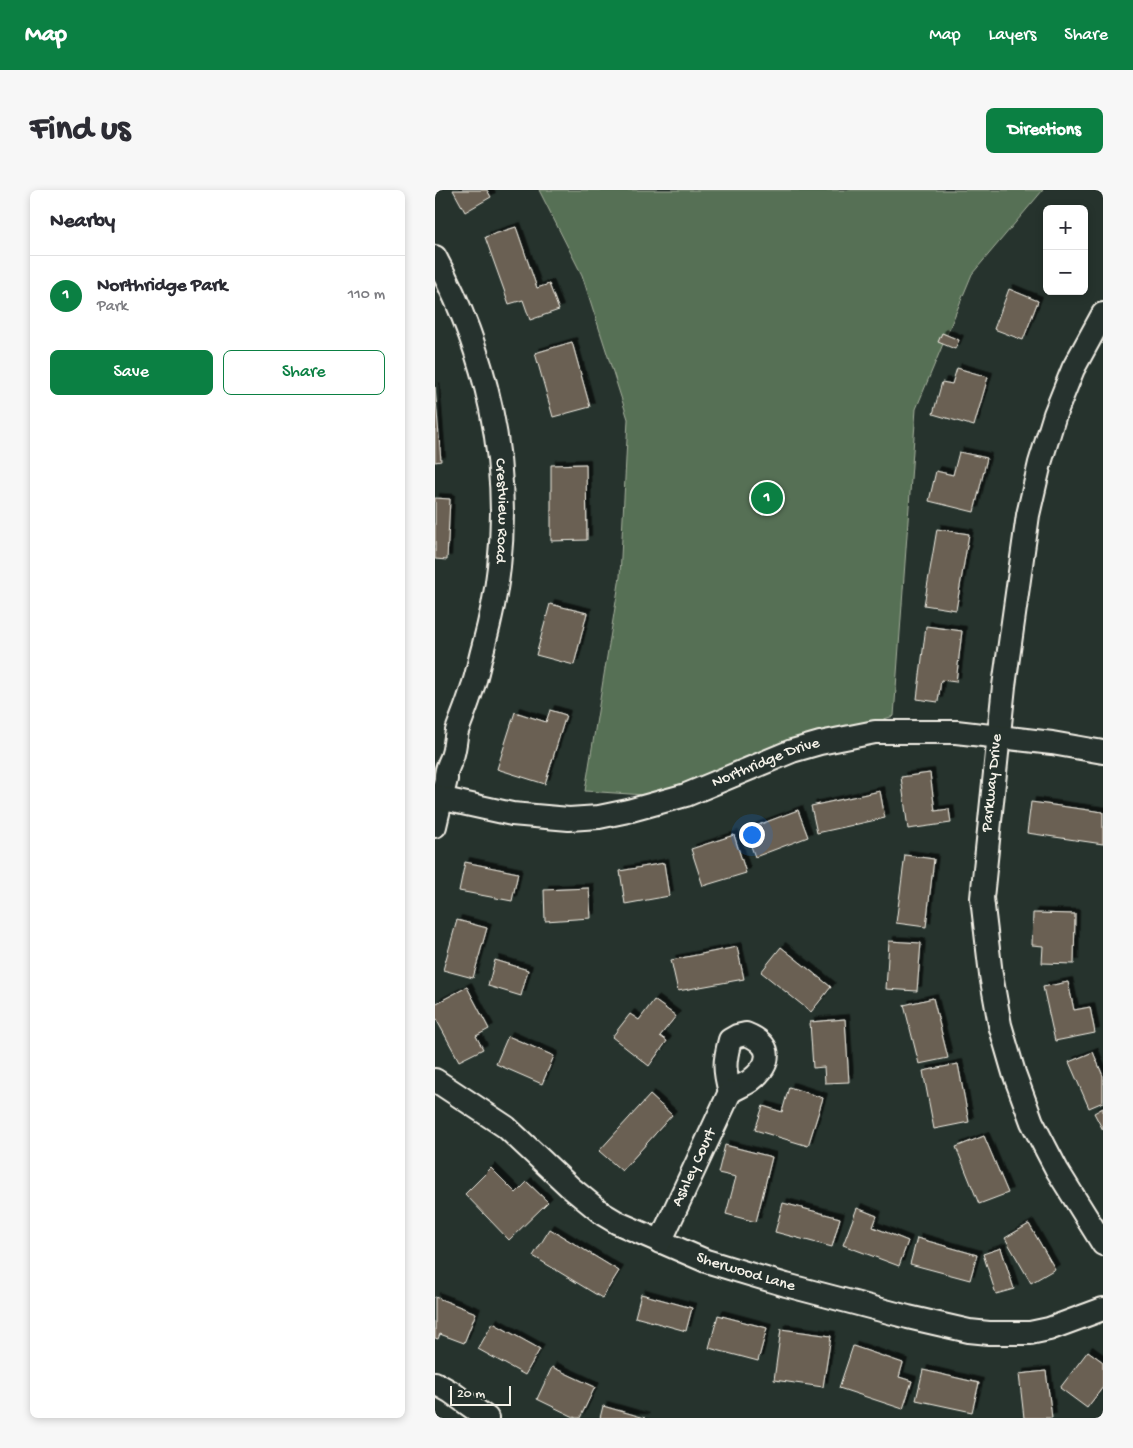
<!DOCTYPE html>
<html lang="en">
<head>
<meta charset="utf-8">
<style>
  body { margin:0; font-family:"Gochi Hand",sans-serif; background:#f7f7f7; color:#2b2b33 }
  .controls { position:absolute; right:15px; top:15px; display:grid; overflow:hidden; border-radius:8px; box-shadow:0 2px 8px #0003 }
  .controls button { width:45px; height:45px; display:grid; place-items:center; padding:0; border:0; border-bottom:1px solid #e1e1e2; background:#fff; color:#2b2b33; font:25px sans-serif }
  .scale { position:absolute; left:15px; bottom:12px; width:61px; box-sizing:border-box; padding-left:5px; border:2px solid #f4f1e8; border-top:0; font-size:14px; line-height:18px; white-space:nowrap; color:#f4f1e8; -webkit-text-stroke:4px #26332d; paint-order:stroke }
  .you { position:absolute; left:316px; top:644px; width:18px; height:18px; margin:-12px; border:4px solid #fff; border-radius:50%; background:#1a73e8; box-shadow:0 0 0 8px #1a73e833 }
  .badge { display:grid; place-items:center; width:32px; height:32px; border-radius:50%; background:#0b8043; color:#fff; font-size:16px; font-weight:700 }
  .pin { position:absolute; translate:-50% -50%; border:2px solid #fff; box-shadow:0 1px 5px #0006 }
  .list { margin:0; padding:0; list-style:none }
  h2 { display:flex; justify-content:space-between; align-items:center; height:65px; margin:0; padding:0 20px; font-size:21px }
  h2 small { font-size:16px; font-weight:400; color:#7c7c81 }
  .list li { display:grid; grid-template-columns:32px 1fr auto; gap:15px; align-items:center; box-sizing:border-box; height:80px; padding:0 20px; border-top:1px solid #e1e1e2 }
  .list b { display:block; font-size:19px; white-space:nowrap }
  .list p { margin:0; font-size:16px; white-space:nowrap; color:#7c7c81 }
  .list em { font-size:16px; font-style:normal; color:#7c7c81 }
  .actions { display:flex; gap:10px; padding:15px 20px }
  .actions a { flex:1; padding:11px 0; border:1px solid #0b8043; border-radius:8px; text-align:center; font-size:18px; color:#0b8043 }
  .actions .main { background:#0b8043; color:#fff }
  .map { position:relative; flex:none; width:668px; height:1228px; overflow:hidden; border-radius:8px }
  header { display:flex; align-items:center; gap:30px; box-sizing:border-box; height:70px; padding:0 25px; background:#0b8043; color:#fff }
  header strong { font-size:24px }
  nav { display:flex; gap:28px; margin-inline-start:auto; font-size:18px }
  .intro { display:flex; align-items:center; justify-content:space-between; box-sizing:border-box; height:120px; padding:0 30px }
  h1 { margin:0; font-size:35px }
  .button { padding:12px 22px; border-radius:8px; background:#0b8043; color:#fff; font-size:18px; font-weight:700 }
  main { display:flex; gap:30px; padding:0 30px }
  aside { flex:1; background:#fff; border-radius:8px; box-shadow:0 2px 8px #0003 }
  .map>svg:first-child { display:block }
  .green { fill:#577055; stroke:#a6b09e }
  .building { fill:#6a6152; stroke:#f4f1e8; filter:url(#shadow) }
  .lines { fill:none; stroke-linecap:round; stroke-linejoin:round }
  .minor-casing { stroke:#f4f1e8; stroke-width:26 }
  .minor { stroke:#26332d; stroke-width:22 }
  .labels { text-anchor:middle; dominant-baseline:central; stroke-width:4.5; stroke-linejoin:round; paint-order:stroke }
  .street-label { font-size:16px; fill:#f4f1e8; stroke:#26332d }
</style>
</head>
<body>
<header>
<strong>Map</strong>
<nav><a>Map</a><a>Layers</a><a>Share</a></nav>
</header>
<div class="intro"><h1>Find us</h1><a class="button">Directions</a></div>
<main>
<aside>
<h2>Nearby<small></small></h2>
<ul class="list">
<li><span class="badge">1</span><div><b>Northridge Park</b><p>Park</p></div><em>110 m</em></li>
</ul>
<div class="actions"><a class="main">Save</a><a>Share</a></div>
</aside>
<div class="map">
<svg width="668" height="1228" viewBox="0 0 668 1228">
  <defs>
    <filter id="shadow"><feDropShadow dx="4.5" dy="-4.5" stdDeviation="0" flood-color="#0009"/></filter>
  </defs>
  <rect width="100%" height="100%" fill="#26332d"/>
  <filter id="ink" filterUnits="userSpaceOnUse"><feTurbulence type="fractalNoise" baseFrequency=".02" numOctaves="2"/><feDisplacementMap in="SourceGraphic" scale="10" xChannelSelector="R" yChannelSelector="G"/><feConvolveMatrix kernelMatrix="1 2 1 2 8 2 1 2 1" color-interpolation-filters="sRGB"/></filter>
  <g filter="url(#ink)">
    <!-- green -->
    <path class="green" d="M104 0H608L537 84 481 219 459 526 307 572 225 606 150 601 185 387 193 229 147 85Z"/>
    <!-- building -->
    <path class="building" d="M18 0H52L56 7 30 22Z
      M81 37 102 98 114 94 124 120 95 130 88 110 74 114 50 47Z
      M574 99 603 111 588 150 559 139Z
      M507 143 524 150 520 159 503 152Z
      M137 152 155 217 118 227 100 163Z
      M522 178 553 187 539 236 498 224 507 192 517 194Z
      M0 197 6 271 0 272Z
      M524 262 552 268 539 322 494 311 501 281 518 285Z
      M151 274 152 350 116 351V275Z
      M0 308 15 309 12 370 0 369Z
      M502 339 534 344 521 420 489 415Z
      M115 414 152 423 139 475 101 465Z
      M491 436 527 441 521 492 506 490 503 512 482 509Z
      M115 520 131 525 110 594 62 579 80 522 111 532Z
      M495 583 500 621 514 619 516 633 473 639 466 587Z
      M445 601 450 628 382 643 376 616Z
      M596 612 668 622V654L592 643Z
      M363 620 373 647 320 667 310 640Z
      M299 645 311 683 268 696 256 659Z
      M470 665 499 669 491 737 461 733Z
      M30 672 83 683 77 711 24 701Z
      M229 673 234 706 190 714 185 681Z
      M154 698 156 728 110 731 109 700Z
      M598 723 640 724 639 774 607 773 608 756 597 755Z
      M22 730 52 738 38 788 8 780Z
      M454 751 486 753 482 801 451 799Z
      M302 757 309 789 243 801 236 770Z
      M346 757 396 797 376 822 326 782Z
      M60 770 93 780 86 806 53 796Z
      M633 792 639 820 655 817 660 843 620 851 608 797Z
      M32 797 54 839 41 846 48 859 24 871 0 827V814Z
      M498 808 513 868 484 874 469 815Z
      M219 810 241 826 225 846 232 851 214 876 177 847 195 824 204 830Z
      M410 829 414 892 390 893 389 877 378 878 375 832Z
      M73 846 119 866 107 894 61 874Z
      M658 862 668 886V912L654 918 634 872Z
      M523 874 534 932 499 939 488 881Z
      M354 897 388 908 373 956 320 940 328 916 347 922Z
      M215 905 237 925 187 981 164 961Z
      M668 918V940L659 923Z
      M549 946 573 1003 544 1014 521 957Z
      M290 955 337 967 321 1032 291 1024 301 987 283 983Z
      M56 978 81 1003 92 992 113 1012 74 1050 30 1004Z
      M348 1013 405 1028 397 1057 340 1042Z
      M422 1018 442 1026 438 1037 473 1051 464 1076 408 1055Z
      M594 1034 620 1079 596 1093 570 1048Z
      M115 1039 184 1081 167 1108 98 1066Z
      M482 1048 542 1065 535 1090 475 1074Z
      M566 1058 579 1099 561 1104 548 1064Z
      M206 1104 257 1118 251 1141 200 1127Z
      M0 1107 41 1123 29 1153 5 1144 3 1149 0 1148Z
      M283 1125 332 1138 323 1171 274 1158Z
      M58 1133 105 1159 90 1185 43 1159Z
      M346 1139 396 1146 388 1197 339 1190Z
      M418 1156 468 1173 464 1187 477 1191 468 1219 404 1198Z
      M653 1161 668 1172V1197L652 1218 625 1198Z
      M117 1177 160 1197 145 1228H141L102 1209Z
      M488 1180 544 1193 537 1222 481 1210Z
      M611 1181 617 1228H589L584 1184Z
      M168 1216 210 1228H165Z"/>
    <g class="lines">
      <defs>
        <g id="minor">
          <path id="s1" d="M0 67C51 161 76 270 64 377 61 405 55 432 48 458 44 472 42 486 37 499 33 513 27 527 22 541 20 550 20 559 17 567 14 575 10 580 11 589L0 636"/>
          <path d="M668 124 638 179 620 224 605 273 593 325 569 496 547 708 556 785 565 835 579 883 597 932 622 980 668 1054"/>
          <path id="s2" d="M0 607 77 624 134 629 164 627 193 621 251 605 357 561 385 553 440 542H521L617 553 668 562"/>
          <path d="M311 844C339 855 337 874 315 891 309 895 301 898 295 902 289 880 289 872 295 850L302 846Z"/>
          <path id="s3" d="M0 890 71 937 135 997 168 1024 183 1033 271 1071 351 1095 473 1127 534 1141 554 1143H595L614 1139 668 1119"/>
          <path id="s4" d="M225 1052 295 902"/>
          <path d="M0 1193 16 1202 52 1228"/>
        </g>
      </defs>
      <!-- minor casing -->
      <use href="#minor" class="minor-casing"/>
      <!-- minor -->
      <use href="#minor" class="minor"/>
    </g>
  </g>
  <g class="labels">
    <!-- street labels -->
    <g class="street-label">
      <text stroke="none"><textPath href="#s1" startOffset="265">Crestview Road</textPath></text>
      <text stroke="none"><textPath href="#s2" startOffset="342">Northridge Drive</textPath></text>
      <text transform="translate(558 593) rotate(-84)">Parkway Drive</text>
      <text stroke="none"><textPath href="#s4" startOffset="82">Ashley Court</textPath></text>
      <text stroke="none"><textPath href="#s3" startOffset="370">Sherwood Lane</textPath></text>
    </g>
  </g>
</svg>
<div class="controls">
<button>+</button>
<button>−</button>
</div>
<div class="scale">20 m</div>
<div class="you"></div>
<div class="pin badge" style="left:332px;top:308px">1</div>
</div>
</main>
</body>
</html>
